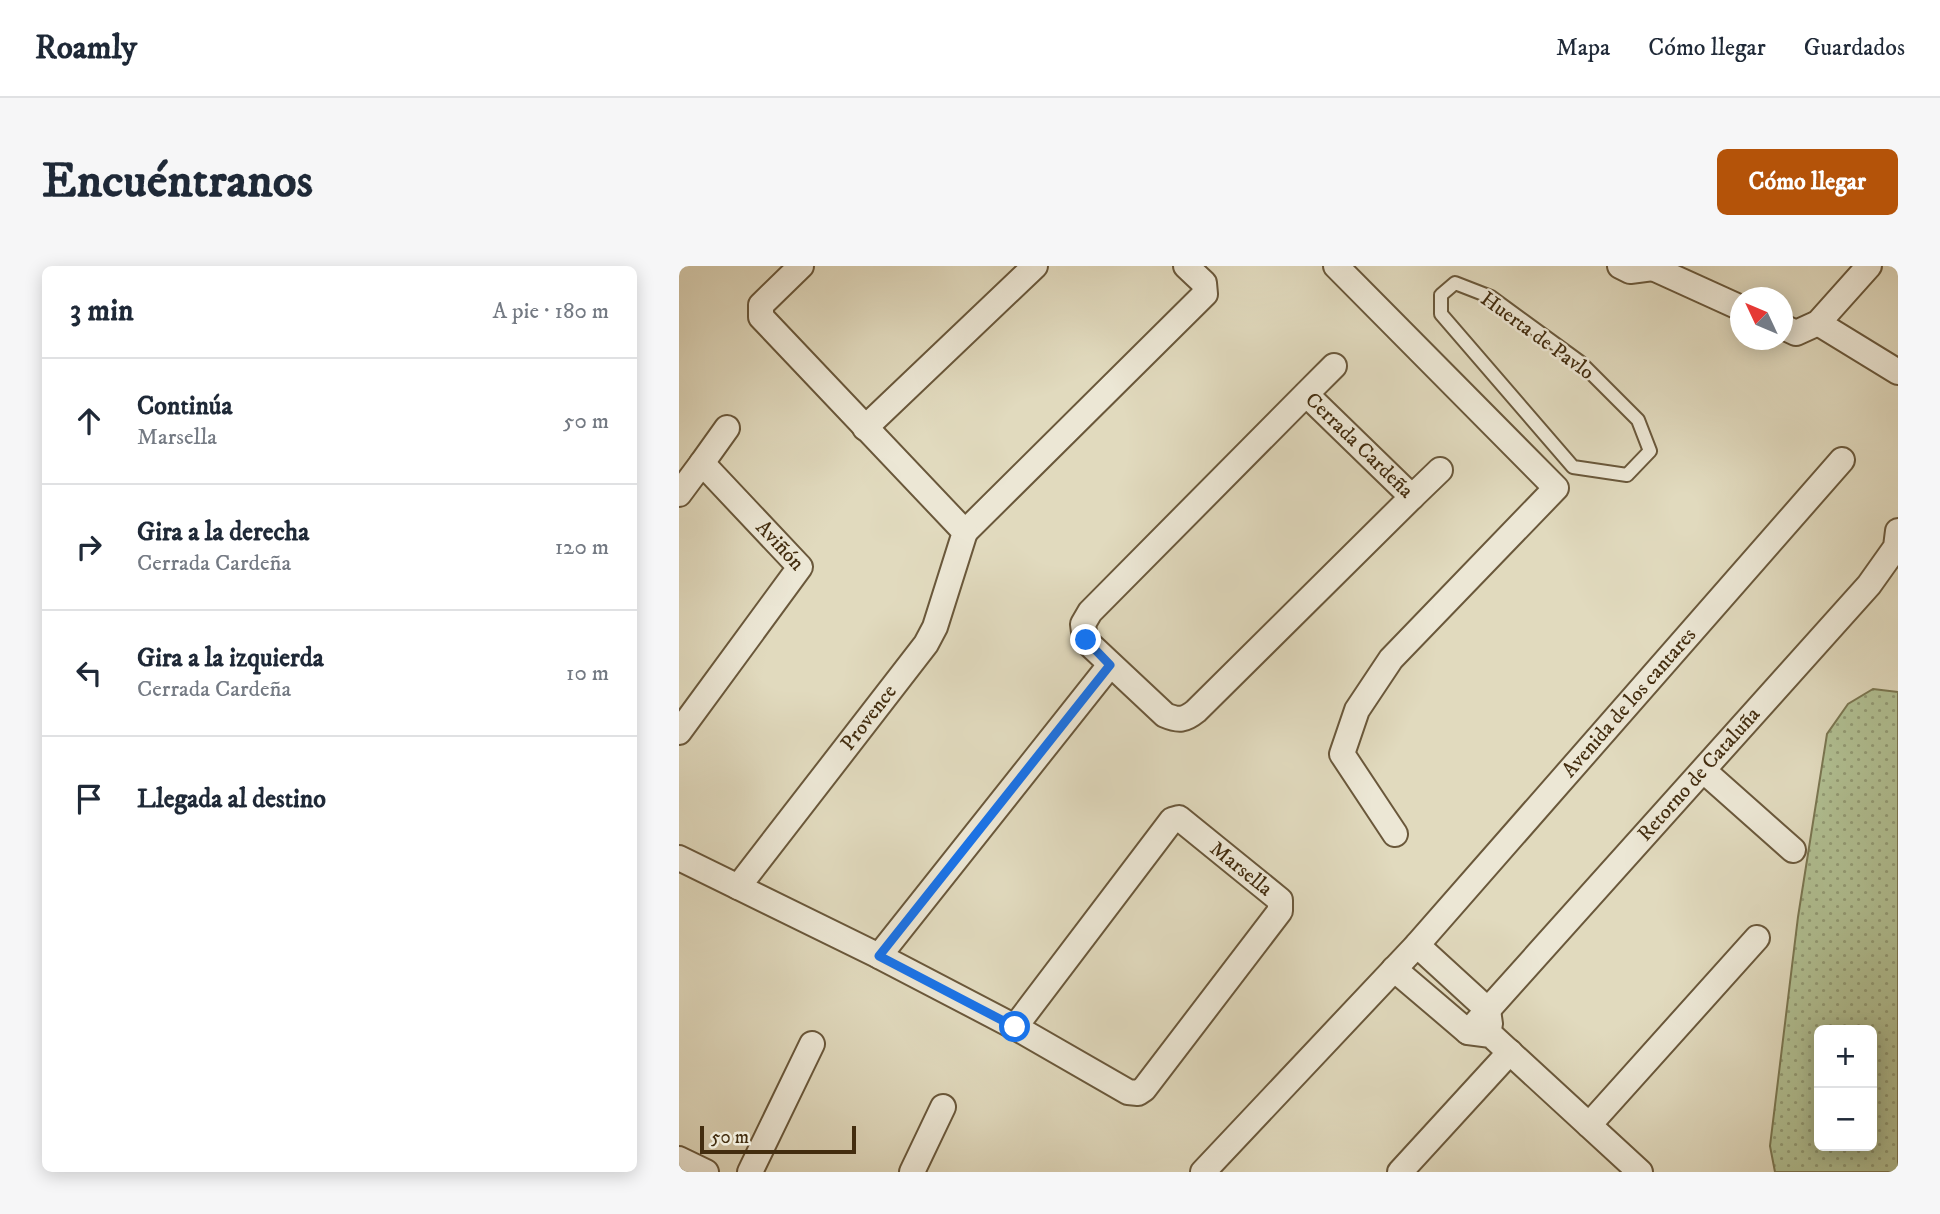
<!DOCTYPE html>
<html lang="es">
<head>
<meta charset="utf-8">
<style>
  body { margin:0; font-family:"IM FELL DW Pica",serif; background:#f6f6f7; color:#1f2937 }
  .controls { position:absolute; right:21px; bottom:21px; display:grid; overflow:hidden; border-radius:10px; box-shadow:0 4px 18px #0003 }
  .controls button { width:63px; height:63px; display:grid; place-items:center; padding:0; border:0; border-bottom:2px solid #e0e1e3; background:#fff; color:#1f2937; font:35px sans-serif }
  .compass { position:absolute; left:1051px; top:21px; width:63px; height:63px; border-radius:50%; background:#fff; box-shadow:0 4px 18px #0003; rotate:314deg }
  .scale { position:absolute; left:21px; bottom:18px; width:156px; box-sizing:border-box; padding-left:7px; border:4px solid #432d0f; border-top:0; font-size:19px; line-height:24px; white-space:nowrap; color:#432d0f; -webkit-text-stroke:5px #ece7d5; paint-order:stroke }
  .stop { position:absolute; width:21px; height:21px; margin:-16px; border:5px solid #1a73e8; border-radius:50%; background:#fff }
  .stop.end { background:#1a73e8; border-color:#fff; box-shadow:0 2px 7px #0008 }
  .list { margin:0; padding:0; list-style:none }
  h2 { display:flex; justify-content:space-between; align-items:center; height:91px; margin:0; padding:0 28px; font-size:30px }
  h2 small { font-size:23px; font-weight:400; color:#747a83 }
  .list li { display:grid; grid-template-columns:46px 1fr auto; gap:21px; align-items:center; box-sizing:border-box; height:126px; padding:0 28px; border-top:2px solid #e0e1e3 }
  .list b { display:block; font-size:26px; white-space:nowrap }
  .list p { margin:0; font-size:23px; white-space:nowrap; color:#747a83 }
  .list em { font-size:23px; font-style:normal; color:#747a83 }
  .icon { flex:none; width:38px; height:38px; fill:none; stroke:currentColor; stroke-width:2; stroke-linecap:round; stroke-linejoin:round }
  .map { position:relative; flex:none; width:1219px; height:906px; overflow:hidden; border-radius:10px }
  header { display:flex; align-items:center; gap:42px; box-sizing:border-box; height:98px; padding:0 35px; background:#fff; border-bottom:2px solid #e0e1e3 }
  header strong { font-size:33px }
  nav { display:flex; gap:38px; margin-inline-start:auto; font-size:24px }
  .intro { display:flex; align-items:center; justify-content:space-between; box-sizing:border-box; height:168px; padding:0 42px }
  h1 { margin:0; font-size:49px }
  .button { padding:18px 32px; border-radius:10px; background:#b45309; color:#fff; font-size:24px; font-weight:700 }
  main { display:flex; gap:42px; padding:0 42px }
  aside { flex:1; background:#fff; border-radius:10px; box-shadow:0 4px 18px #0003 }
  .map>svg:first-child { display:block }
  .grass { fill:url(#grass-dots); stroke:#7a7651; stroke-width:2; fill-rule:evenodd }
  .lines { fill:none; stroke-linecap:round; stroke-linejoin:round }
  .service-casing { stroke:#6a583b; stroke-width:16 }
  .minor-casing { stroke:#6a583b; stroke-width:28 }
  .service { stroke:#ece7d5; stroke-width:12 }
  .minor { stroke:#ece7d5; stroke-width:24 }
  .route { stroke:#1a73e8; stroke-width:9 }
  .labels { text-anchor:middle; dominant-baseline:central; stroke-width:5; stroke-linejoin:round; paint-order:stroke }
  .street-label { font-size:21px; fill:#432d0f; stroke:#ece7d5 }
</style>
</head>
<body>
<header>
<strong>Roamly</strong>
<nav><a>Mapa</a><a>Cómo llegar</a><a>Guardados</a></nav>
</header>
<div class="intro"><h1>Encuéntranos</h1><a class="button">Cómo llegar</a></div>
<main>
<aside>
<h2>3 min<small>A pie · 180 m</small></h2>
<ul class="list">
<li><svg class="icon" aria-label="ahead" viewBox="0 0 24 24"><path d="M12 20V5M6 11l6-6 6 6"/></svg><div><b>Continúa</b><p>Marsella</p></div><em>50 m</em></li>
<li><svg class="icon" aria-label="right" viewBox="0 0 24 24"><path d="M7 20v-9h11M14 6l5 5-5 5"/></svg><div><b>Gira a la derecha</b><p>Cerrada Cardeña</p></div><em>120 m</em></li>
<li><svg class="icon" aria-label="left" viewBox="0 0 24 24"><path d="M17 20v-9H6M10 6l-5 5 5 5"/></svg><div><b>Gira a la izquierda</b><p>Cerrada Cardeña</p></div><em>10 m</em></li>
<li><svg class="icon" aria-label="arrive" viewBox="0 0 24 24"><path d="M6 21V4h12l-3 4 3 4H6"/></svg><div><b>Llegada al destino</b></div></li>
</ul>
</aside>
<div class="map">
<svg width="1219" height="906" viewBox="0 0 1219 906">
  <defs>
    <pattern id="grass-dots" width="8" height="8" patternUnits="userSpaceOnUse" patternTransform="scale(1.75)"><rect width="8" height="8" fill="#b1c093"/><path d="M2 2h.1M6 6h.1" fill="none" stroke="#929c76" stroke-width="1.8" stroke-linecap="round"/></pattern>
  </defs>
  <rect width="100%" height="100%" fill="#e1dabe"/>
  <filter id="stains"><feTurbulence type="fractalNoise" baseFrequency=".00286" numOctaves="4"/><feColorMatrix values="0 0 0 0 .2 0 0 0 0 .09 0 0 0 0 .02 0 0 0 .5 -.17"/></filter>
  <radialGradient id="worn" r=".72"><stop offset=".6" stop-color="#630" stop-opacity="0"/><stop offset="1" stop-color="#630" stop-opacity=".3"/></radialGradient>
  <!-- grass -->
  <path class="grass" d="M1194 423 1219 426V906H1096L1091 880 1119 651 1148 468 1169 438ZM1140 764H1193V880H1140Z"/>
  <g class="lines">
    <defs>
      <path id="service" d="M776 17 812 31 901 96 959 154 971 185 948 209 894 201 762 48V29Z"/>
      <g id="minor">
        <path d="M657 0 877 222 712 393 678 444 663 488 716 568"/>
        <path d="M941 0 951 5 974 2"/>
        <path d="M974 2 1062 42"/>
        <path d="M1139 57 1219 106"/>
        <path d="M1104 61 1117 67 1139 57 1190 0"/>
        <path id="s1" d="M627 128 733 231 517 445C506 454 500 455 486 449L406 374 404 358 411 346 627 128 655 100"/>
        <path d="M186 162 356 0"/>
        <path d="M23 197 48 162"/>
        <path id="s2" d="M0 228 23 197 121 301 0 466"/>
        <path d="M733 231 761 204"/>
        <path d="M286 266 526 28 525 17 507 0"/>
        <path d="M1025 505 1114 584"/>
        <path d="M0 592 200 690 336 761 449 826 459 827 465 823 601 645V634L500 552 493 554 336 761"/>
        <path id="s3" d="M59 621 247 378 256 361 286 266 82 51V39L122 0"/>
        <path d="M738 679 809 744 811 758"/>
        <path d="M200 690 431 399"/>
        <path d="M715 703 789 766 812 769 961 906"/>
        <path id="s4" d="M789 766 1190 319 1217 281 1219 265"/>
        <path d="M910 859 1078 672"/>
        <path d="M0 893 27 906"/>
        <path d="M71 906 133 778"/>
        <path d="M233 906 264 841"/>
        <path id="s5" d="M524 906 738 679 1163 194"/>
        <path d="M721 906 831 786"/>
      </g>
    </defs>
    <!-- service casing -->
    <use href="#service" class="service-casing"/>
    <!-- minor casing -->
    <use href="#minor" class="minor-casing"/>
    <!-- service -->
    <use href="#service" class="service"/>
    <!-- minor -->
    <use href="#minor" class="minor"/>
  </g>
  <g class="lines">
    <!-- route -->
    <path class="route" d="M336 761 200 690 431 399 407 374"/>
  </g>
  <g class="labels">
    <!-- street labels -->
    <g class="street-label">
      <text transform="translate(858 70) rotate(36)">Huerta de Pavlo</text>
      <text stroke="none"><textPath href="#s1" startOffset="74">Cerrada Cardeña</textPath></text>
      <text stroke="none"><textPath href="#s2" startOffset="152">Aviñón</textPath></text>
      <text stroke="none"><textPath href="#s5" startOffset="634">Avenida de los cantares</textPath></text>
      <text stroke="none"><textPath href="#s3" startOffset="214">Provence</textPath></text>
      <text stroke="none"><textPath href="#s4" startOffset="346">Retorno de Cataluña</textPath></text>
      <text transform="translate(562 603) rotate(39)">Marsella</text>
    </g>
  </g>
  <rect width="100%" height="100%" filter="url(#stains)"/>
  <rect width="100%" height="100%" fill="url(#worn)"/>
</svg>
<div class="controls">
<button>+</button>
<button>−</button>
</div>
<svg class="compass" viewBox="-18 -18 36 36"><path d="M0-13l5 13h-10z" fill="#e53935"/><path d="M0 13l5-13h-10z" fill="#747a83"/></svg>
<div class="scale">50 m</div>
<div class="stop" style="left:336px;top:761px"></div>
<div class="stop end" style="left:407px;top:374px"></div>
</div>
</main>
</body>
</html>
